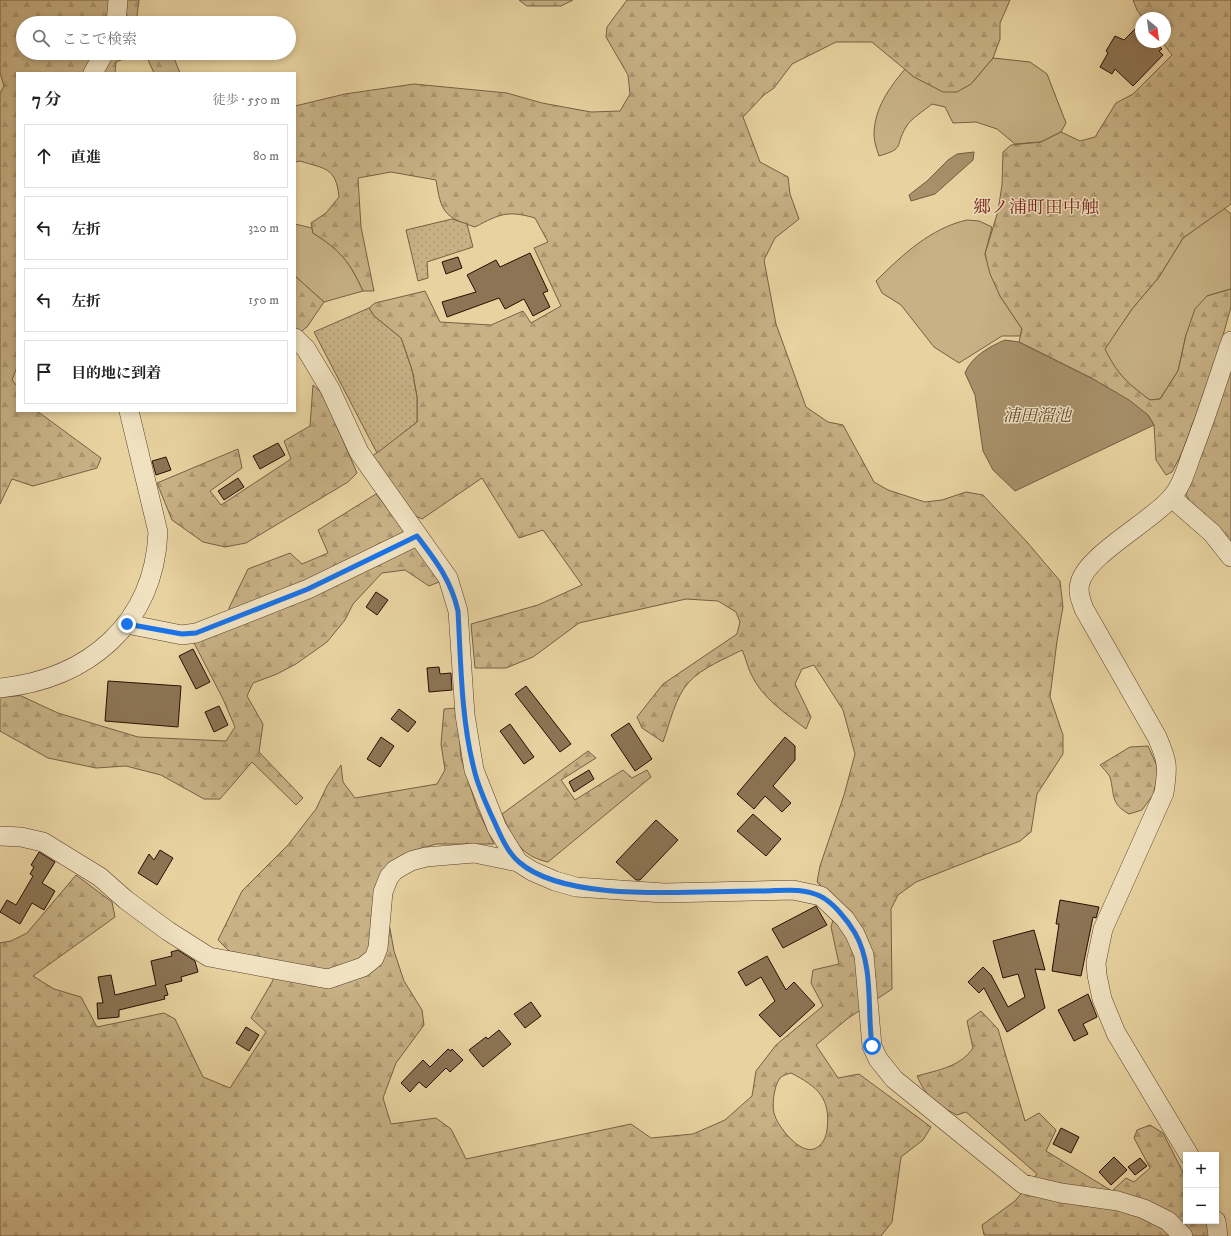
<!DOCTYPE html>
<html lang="ja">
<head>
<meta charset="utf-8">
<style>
  body { margin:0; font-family:"IM FELL DW Pica","Noto Serif JP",serif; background:#f2f2f2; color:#222 }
  .controls { position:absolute; right:12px; bottom:12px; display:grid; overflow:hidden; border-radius:0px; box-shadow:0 2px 6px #0003 }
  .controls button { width:36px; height:36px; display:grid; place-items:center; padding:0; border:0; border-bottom:1px solid #e0e0e0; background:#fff; color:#222; font:20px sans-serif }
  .compass { position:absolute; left:1135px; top:12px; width:36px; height:36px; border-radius:50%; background:#fff; box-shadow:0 2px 6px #0003; rotate:151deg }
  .stop { position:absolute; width:12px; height:12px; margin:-9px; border:3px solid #1a73e8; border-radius:50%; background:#fff }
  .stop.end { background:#1a73e8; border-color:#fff; box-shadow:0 1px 4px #0008 }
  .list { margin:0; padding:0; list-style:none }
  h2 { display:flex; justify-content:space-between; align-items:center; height:52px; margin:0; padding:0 16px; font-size:17px }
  h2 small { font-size:13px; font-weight:400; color:#767676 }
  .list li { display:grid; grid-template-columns:26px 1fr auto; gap:12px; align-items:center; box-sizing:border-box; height:64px; margin:0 8px 8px; padding:0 8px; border:1px solid #e0e0e0; border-radius:0px }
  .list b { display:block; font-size:15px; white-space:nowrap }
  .list em { font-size:13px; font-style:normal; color:#767676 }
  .icon { flex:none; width:22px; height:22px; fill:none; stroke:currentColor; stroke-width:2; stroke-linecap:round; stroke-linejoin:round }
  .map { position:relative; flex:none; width:1231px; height:1236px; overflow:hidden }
  .search { position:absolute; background:#fff; box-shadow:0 2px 6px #0003; left:16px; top:16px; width:280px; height:44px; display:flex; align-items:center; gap:10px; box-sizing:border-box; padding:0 14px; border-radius:22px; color:#767676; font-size:15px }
  .panel { position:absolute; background:#fff; box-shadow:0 2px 6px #0003; left:16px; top:72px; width:280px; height:340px; border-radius:0px }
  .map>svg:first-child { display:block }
  .green { fill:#c7b185; stroke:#785f43 }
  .forest { fill:url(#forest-firs); stroke:#785f43; fill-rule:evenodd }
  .garden { fill:url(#garden-dots); stroke:#785f43 }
  .water { fill:#a7906a; stroke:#745c40 }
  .building { fill:#8c7454; stroke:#280d01 }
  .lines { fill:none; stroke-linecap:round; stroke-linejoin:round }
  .minor-casing { stroke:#583e29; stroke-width:20 }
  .minor { stroke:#f0e2c1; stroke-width:19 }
  .route { stroke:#1a73e8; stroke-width:5 }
  .labels { text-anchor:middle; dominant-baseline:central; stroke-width:3; stroke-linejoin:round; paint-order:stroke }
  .water-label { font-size:17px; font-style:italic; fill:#614830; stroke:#f0e2c1 }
  .quarter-label { font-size:18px; fill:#7a1f14; stroke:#f0e2c1 }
</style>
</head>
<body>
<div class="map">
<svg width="1231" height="1236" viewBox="0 0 1231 1236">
  <defs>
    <pattern id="forest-firs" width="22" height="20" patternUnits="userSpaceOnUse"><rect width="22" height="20" fill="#c7b185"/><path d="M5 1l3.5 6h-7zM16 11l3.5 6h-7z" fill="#ab9771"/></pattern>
    <pattern id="garden-dots" width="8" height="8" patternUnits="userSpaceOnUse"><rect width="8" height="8" fill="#c7b185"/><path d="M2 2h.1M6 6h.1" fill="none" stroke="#ab9771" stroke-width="1.8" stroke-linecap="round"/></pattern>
  </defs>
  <rect width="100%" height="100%" fill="#e8d3a0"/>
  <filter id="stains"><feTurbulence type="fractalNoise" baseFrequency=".005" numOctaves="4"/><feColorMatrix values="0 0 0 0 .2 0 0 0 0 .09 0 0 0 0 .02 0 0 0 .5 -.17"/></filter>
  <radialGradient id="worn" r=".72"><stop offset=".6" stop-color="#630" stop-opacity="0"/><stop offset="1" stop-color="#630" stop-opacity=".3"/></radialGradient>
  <!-- green -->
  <path class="green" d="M993 58 1030 62 1047 74 1066 123 1061 132 1041 142 1015 144 997 129 976 122 953 123 945 107 932 104C924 111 911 118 906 127 894 147 906 148 879 156 877 150 874 142 874 135 874 109 889 88 905 69L914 77 971 84Z
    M1224 208 1231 214V289L1207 296 1186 335 1178 371 1160 399 1150 400C1128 384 1117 374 1104 349L1132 309 1159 277 1183 238Z
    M967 220 979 221 992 227 985 254 1000 296 1022 329 1020 336H1002L959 363 934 347 901 305 882 293 876 281C902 255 931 228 967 220Z
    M295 224 312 228 313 233C340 250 350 262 363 291L324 302 295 276Z"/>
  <!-- forest -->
  <path class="forest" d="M0 0H139L136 23H23V53H138L116 62 115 73H17V367L12 380 17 386V411H37L101 458 97 468 33 486 12 479 0 504V93L4 86 0 73Z
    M519 0H573L561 6H527Z
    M627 0H1010L1000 23V39L993 58 971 84 957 92H943L914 77 872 42H836L792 64 774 88 764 95 743 117 760 162 788 177 790 194 799 219 775 238 764 260 776 324 806 407 828 422 843 425 874 482 888 490 925 502 942 500 966 492 983 495 1027 542 1060 581 1063 607 1057 641 1050 697 1063 735V754L1037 794 1031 832 1020 841 916 882 898 895 891 909 892 989 847 1019 816 1045 838 1078 859 1074 931 1127 923 1140 901 1157 892 1222 881 1236H0V943L11 941 27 933 76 875 112 902 115 917 33 976 54 989 81 997 97 1027 164 1013 175 1019 203 1077 230 1088 266 1032 251 1018 272 982 280 963 229 951 218 940 242 891 288 845 316 809 327 786 341 765 343 782 355 798 437 784 445 770 441 744 444 709 457 708 461 758 477 808 494 844H436L412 851 389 864 387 912 394 951 404 981 422 1010 424 1025 396 1063 383 1098 391 1124 436 1118 451 1129 466 1159 631 1124 651 1138 693 1134 725 1120 752 1096 756 1071 776 1045 823 1006 811 983 813 970 839 964 831 927 838 903 817 882 820 866 844 795 855 754 843 710 814 665 802 669 795 684 811 717 806 729C785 713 762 698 751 674 747 666 746 658 742 650 725 659 703 667 689 682 675 697 670 723 663 742L642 728 637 717 663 684 737 634 740 622 736 612 718 601 686 599 579 623 533 657 506 668H475L471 624 538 605 582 585 543 530 519 538 482 478 422 519 407 512 371 457 417 422V397L412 370 401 338 374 316 369 308 375 303 425 291 440 322 491 325 523 311 531 323 561 306 534 248 548 242 535 218C507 210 500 214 475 227 444 217 441 212 436 180L391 172 358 178 361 227 374 291H363C350 262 340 250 313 233L311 223 326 213 339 197C336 167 325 169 300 161L295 162V106L345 94 414 84 507 93 542 103 591 112 620 111 630 94 628 75 606 37 607 27ZM791 1073C818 1087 831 1098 827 1130 826 1138 822 1146 814 1149 800 1154 779 1128 775 1116 771 1108 774 1085 780 1078 783 1075 788 1074 791 1073Z
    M1133 0H1231V204L1183 238 1159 277 1132 309 1105 349C1117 374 1128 384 1150 400L1160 399 1178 371 1186 335 1195 309 1207 296 1231 289V307L1214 367 1181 455 1172 472 1166 475 1156 460 1154 425 1148 415 1093 379 1019 342 1022 329 1000 296 990 274 985 254 998 211 1002 185 1003 152 1011 145 1041 142 1061 132 1080 141 1095 137 1116 103 1133 94 1172 55 1162 42H1165V18H1143L1137 10Z
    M145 53H172L180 73H154Z
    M295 276 324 302 307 327 299 333 295 329Z
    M1231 360V549L1190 502 1186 494Z
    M313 385 323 394 357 473 348 482 246 543 225 547 203 542 172 520 157 483 238 449 242 468 210 491 221 505 291 459 284 441 310 426Z
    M376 494 438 573 439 582 429 586 405 570 382 573 353 604 345 620 327 642 296 664 277 674 253 683 247 696 263 724 259 752 303 798 296 805 252 762 220 799H204L161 775 126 766 96 768 48 758 0 731V697L19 695 58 713 138 737 226 741 235 727 223 699 193 641 230 626 229 608 248 569 290 553 302 564 328 553 318 530Z
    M1148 746 1157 766V779L1153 795 1142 810 1129 814C1110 803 1115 796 1110 777 1108 773 1103 768 1100 765L1130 747Z
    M588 751 596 758 561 780 575 800 623 770 632 778 647 770 651 777 548 862C520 856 513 839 502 814Z
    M981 1011 998 1029 1025 1121 1039 1113 1056 1130 1046 1151 1112 1191 1126 1178 1134 1182 1150 1168 1134 1138 1137 1130 1150 1125 1163 1133 1186 1178V1221H1206L1211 1236 984 1235 982 1225 1015 1201 1037 1174 966 1112 957 1115C937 1105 926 1097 917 1076 938 1070 960 1067 973 1048L967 1021Z"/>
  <!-- garden -->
  <path class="garden" d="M452 219 467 224 473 247 427 262 428 278 418 281 406 230Z
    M369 308 374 316 401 338 412 370 417 397V422L377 453 314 332Z"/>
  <!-- water -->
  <path class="water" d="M974 152 973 160 935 194 911 201 909 195 927 181 948 160 957 154Z
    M1005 340 1019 342 1093 379 1129 400 1148 415 1154 425 1015 491 993 470 983 451 975 395 965 373C971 357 990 346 1005 340Z"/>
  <!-- building -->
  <path class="building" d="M1141 23V42H1155L1162 49 1159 51 1163 55 1133 86 1115 69 1112 74 1100 67 1108 53 1106 51 1115 36 1124 40Z
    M530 253 548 291 543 293 550 307 533 316 524 299 505 309 499 298 447 317 442 302 476 292 467 275 496 260 500 267Z
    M458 257 462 268 446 274 442 262Z
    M278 443 285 455 260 469 253 456Z
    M166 457 171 470 156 475 152 461Z
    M238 478 244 487 224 500 218 491Z
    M376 592 388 600 377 615 366 607Z
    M193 649 210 682 196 689 179 656Z
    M439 667 440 674 451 673 452 690 429 692 427 668Z
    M108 681 181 686 178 727 105 721Z
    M526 686 571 744 560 752 515 694Z
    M219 706 228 725 214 732 205 712Z
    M399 709 416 722 408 732 391 719Z
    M629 723 652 759 635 771 611 735Z
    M510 724 534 757 524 764 500 731Z
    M381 737 394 746 380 767 367 759Z
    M785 737 795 746V760L773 786 791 803 782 812 765 796 754 809 737 794Z
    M589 770 594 779 574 792 569 782Z
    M753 814 781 839 766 856 737 831Z
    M656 820 678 840 640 880H636L616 862Z
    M160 850 173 858 157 885 138 873 149 854 154 860Z
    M39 852 55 862 42 883 55 891 44 910 32 903 20 924 0 912 7 900 16 905 33 876 30 874 34 867 31 865Z
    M1060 900 1099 907 1096 918 1093 917 1081 976 1052 971 1059 924H1056Z
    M816 906 827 925 783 948 772 929Z
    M1034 930 1045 970 1035 969 1045 1008 1007 1032 984 988 979 993 968 982 983 967 991 975 1008 1007 1025 997 1018 974 1003 978 993 941Z
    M178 950 195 961 198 972 181 977 182 981 165 985 168 995 164 996 165 999 119 1010V1017L98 1019 97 1003H103L98 977 111 975 115 995 156 985 151 961 172 956 171 952Z
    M767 956 786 990 794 982 815 1005 780 1037 759 1015 775 1001 761 977 746 986 738 972Z
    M1088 994 1097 1017 1083 1024 1088 1034 1074 1041 1058 1010Z
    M531 1002 541 1016 525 1028 514 1014Z
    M246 1027 259 1035 249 1051 236 1043Z
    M499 1030 511 1044 483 1067 469 1050 486 1037 488 1039Z
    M448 1049 451 1051 452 1049 463 1060 450 1072 446 1068 426 1088 419 1082 410 1092 401 1083 423 1060 430 1067Z
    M1061 1128 1079 1137 1071 1153 1053 1144Z
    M1114 1157 1127 1170 1111 1185 1099 1172Z
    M1140 1158 1147 1166 1135 1175 1128 1167Z"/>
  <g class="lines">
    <defs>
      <path id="minor" d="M116 23 118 0
        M93 73 104 53
        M295 338 306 349 330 389 359 452 448 578 458 611 465 715 474 770 497 828 518 862 532 871 555 881 576 887 664 893 793 890 821 896 845 919 855 934 864 955 872 1046 878 1059 894 1079 1023 1184 1061 1193 1118 1201 1144 1209 1168 1221 1183 1236
        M1172 498 1212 533 1231 557
        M127 624 182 635 196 633 308 589 417 536
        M0 688C88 679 154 624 158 532L129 411
        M0 836 21 837 43 842 100 877 126 900 168 931 209 957 328 979 363 967 374 958 378 948 383 892 389 877 395 870 411 861 426 857 474 853 518 862
        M1189 1155 1116 1033 1102 999 1097 975 1096 963 1103 929 1164 793C1168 767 1168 762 1157 737L1084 609C1081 600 1077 592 1080 583 1086 556 1150 522 1170 499 1181 488 1186 470 1191 456 1206 418 1218 379 1231 341
        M1216 1221 1218 1236"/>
    </defs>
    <!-- minor casing -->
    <use href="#minor" class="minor-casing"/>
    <!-- minor -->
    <use href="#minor" class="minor"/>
  </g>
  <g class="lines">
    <!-- route -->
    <path class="route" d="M127 624 182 634 196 633 308 589 417 536C436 561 451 580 458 611 461 663 461 718 474 769 478 787 486 804 494 821 500 834 507 852 519 862 568 905 698 890 761 891 781 891 801 887 820 896 833 902 848 921 855 933 874 966 867 1010 872 1046"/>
  </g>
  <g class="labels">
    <!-- water labels -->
    <g class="water-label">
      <text x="1037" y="416">浦田溜池</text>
    </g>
    <!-- quarter labels -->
    <g class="quarter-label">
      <text x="1036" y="208">郷ノ浦町田中触</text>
    </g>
  </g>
  <rect width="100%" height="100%" filter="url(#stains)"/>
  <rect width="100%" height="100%" fill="url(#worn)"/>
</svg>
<div class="controls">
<button>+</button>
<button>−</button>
</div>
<svg class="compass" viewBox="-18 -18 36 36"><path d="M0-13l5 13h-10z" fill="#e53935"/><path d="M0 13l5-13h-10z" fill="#767676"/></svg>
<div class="stop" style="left:872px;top:1046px"></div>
<div class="stop end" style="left:127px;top:624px"></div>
<div class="search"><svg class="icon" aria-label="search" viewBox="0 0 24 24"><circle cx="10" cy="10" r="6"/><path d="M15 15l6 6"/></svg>ここで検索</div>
<section class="panel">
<h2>7 分<small>徒歩 · 550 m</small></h2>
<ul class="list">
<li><svg class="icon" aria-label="ahead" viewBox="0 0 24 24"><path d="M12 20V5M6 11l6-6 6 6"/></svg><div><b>直進</b></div><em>80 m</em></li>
<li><svg class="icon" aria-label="left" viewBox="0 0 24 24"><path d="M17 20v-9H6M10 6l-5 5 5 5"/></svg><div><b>左折</b></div><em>320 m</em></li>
<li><svg class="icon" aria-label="left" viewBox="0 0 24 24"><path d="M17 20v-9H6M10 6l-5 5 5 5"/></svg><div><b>左折</b></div><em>150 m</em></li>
<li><svg class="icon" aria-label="arrive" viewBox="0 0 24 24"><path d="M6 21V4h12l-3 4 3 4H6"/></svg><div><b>目的地に到着</b></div></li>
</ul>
</section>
</div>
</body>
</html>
